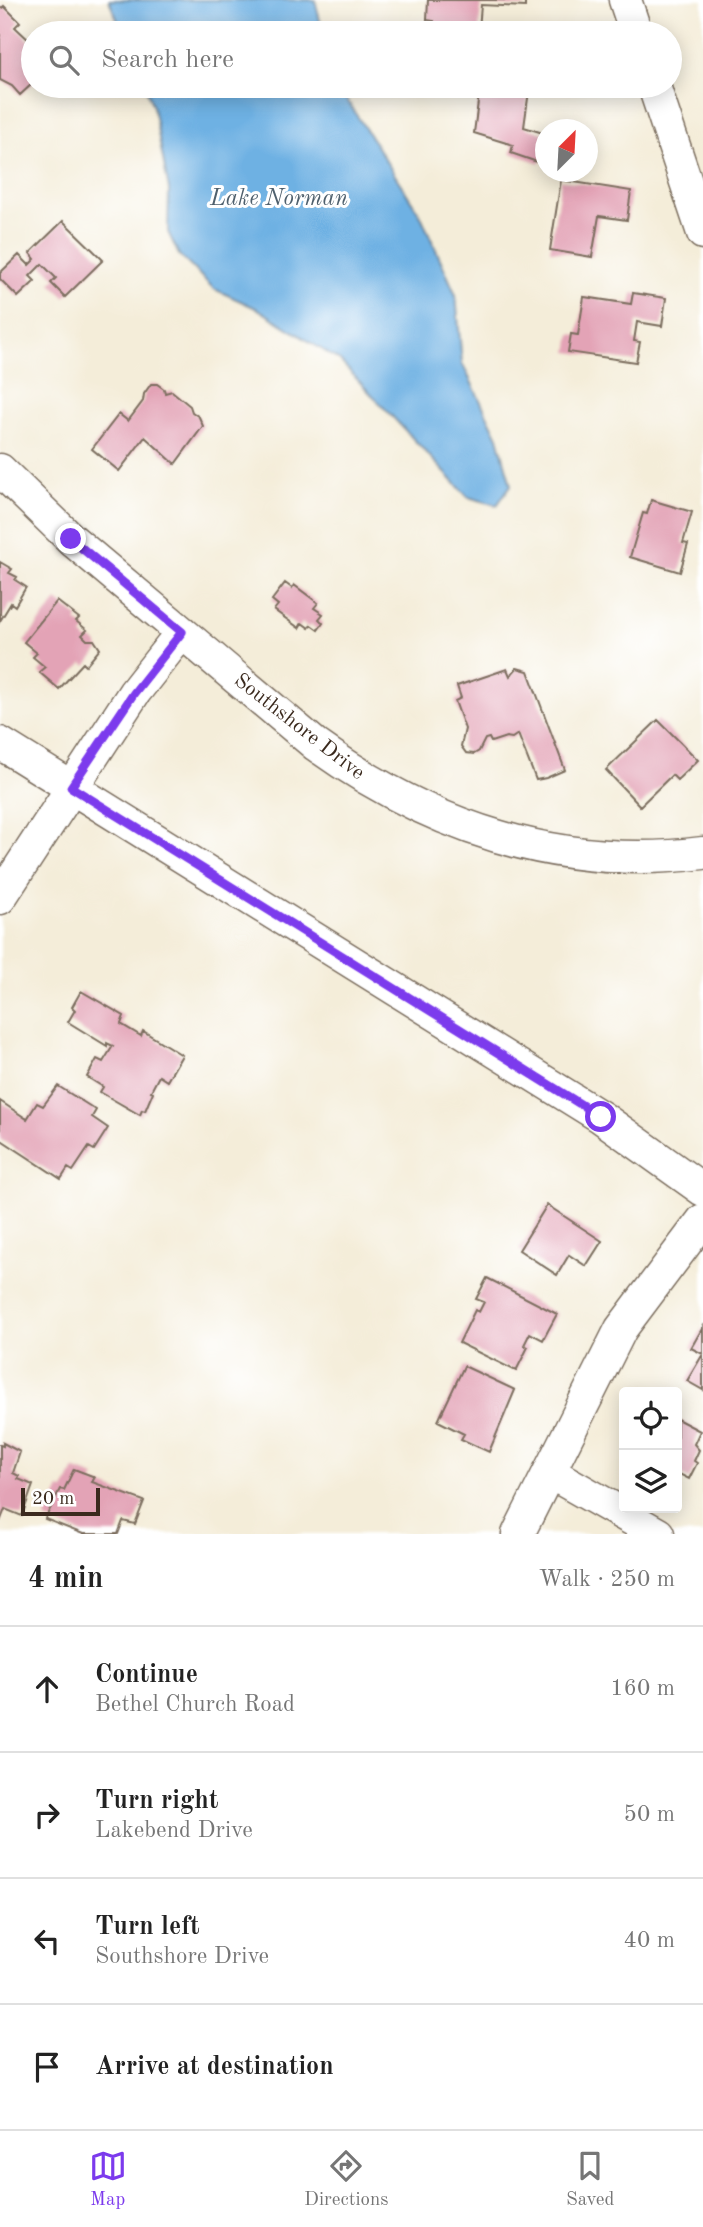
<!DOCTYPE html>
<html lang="en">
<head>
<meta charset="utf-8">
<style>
  body { margin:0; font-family:"Old Standard TT",serif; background:#f2f2f2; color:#222 }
  .controls { position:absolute; right:21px; bottom:21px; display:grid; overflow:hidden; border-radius:7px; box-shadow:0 4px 18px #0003 }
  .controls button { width:63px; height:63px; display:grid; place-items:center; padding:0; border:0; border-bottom:2px solid #e0e0e0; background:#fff; color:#222; font:35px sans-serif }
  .compass { position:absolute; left:535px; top:119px; width:63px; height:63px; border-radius:50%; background:#fff; box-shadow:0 4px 18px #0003; rotate:24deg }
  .scale { position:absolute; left:21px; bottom:18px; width:79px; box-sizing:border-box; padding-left:7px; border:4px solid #3b2a1e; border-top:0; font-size:19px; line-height:24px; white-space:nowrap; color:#3b2a1e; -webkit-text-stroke:5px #fff; paint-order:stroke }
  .stop { position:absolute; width:21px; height:21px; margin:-16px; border:5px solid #7c3aed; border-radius:50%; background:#fff }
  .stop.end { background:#7c3aed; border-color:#fff; box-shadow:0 2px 7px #0008 }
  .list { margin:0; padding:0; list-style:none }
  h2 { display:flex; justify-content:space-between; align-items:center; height:91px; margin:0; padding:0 28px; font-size:30px }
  h2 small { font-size:23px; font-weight:400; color:#767676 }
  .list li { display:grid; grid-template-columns:46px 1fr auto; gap:21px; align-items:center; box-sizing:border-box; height:126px; padding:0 28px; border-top:2px solid #e0e0e0 }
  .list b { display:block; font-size:26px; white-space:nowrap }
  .list p { margin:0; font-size:23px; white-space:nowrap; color:#767676 }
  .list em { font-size:23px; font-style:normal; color:#767676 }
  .icon { flex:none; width:38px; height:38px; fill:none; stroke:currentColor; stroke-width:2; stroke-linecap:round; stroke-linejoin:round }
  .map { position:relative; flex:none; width:703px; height:1534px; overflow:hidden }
  .search { position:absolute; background:#fff; box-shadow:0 4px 18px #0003; left:21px; right:21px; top:21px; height:77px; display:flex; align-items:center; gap:18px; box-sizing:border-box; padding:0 24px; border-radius:38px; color:#767676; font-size:26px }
  .sheet { height:595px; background:#fff }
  nav { display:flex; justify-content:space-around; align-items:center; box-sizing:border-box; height:98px; border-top:2px solid #e0e0e0; background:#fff; font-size:19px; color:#767676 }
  nav a { display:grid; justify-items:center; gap:4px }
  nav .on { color:#7c3aed }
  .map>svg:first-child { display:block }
  .water { fill:#6eb1e3; stroke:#546e80; stroke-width:2 }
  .building { fill:#e3a3b6 }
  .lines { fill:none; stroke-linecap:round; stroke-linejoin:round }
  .minor-casing { stroke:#7c6e5f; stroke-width:35 }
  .minor { stroke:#fff; stroke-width:32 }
  .route { stroke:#7c3aed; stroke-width:9 }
  .labels { text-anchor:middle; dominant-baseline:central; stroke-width:6; stroke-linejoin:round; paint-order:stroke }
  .street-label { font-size:21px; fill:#3b2a1e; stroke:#fff }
  .water-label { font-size:23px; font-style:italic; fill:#4f606d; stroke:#fff }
</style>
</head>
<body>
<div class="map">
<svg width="703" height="1534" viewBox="0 0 703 1534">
  <rect width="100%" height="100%" fill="#fff"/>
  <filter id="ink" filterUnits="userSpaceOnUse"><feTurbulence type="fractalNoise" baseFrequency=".0143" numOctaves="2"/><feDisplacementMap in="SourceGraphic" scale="14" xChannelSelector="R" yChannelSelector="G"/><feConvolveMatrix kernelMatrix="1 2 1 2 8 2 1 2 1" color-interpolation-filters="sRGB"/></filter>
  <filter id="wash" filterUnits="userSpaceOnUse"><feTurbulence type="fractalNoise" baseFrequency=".00686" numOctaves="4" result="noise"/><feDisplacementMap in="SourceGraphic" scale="28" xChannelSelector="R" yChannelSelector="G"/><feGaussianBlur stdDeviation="1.57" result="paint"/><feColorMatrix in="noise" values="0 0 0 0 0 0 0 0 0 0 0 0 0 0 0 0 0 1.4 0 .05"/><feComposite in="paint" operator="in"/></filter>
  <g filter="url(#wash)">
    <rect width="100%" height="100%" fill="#f4edd9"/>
    <!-- water -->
    <path class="water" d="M109 0H315L323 33H123Z
      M145 86H338L421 216 456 295 462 363 498 437 511 485 497 505 468 497 340 361 258 309 214 289 179 255 168 232 169 190 153 107Z"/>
    <g id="blocks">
      <!-- building -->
      <path class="building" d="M428 0H525V7L481 5 479 30 434 28V21L427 20Z
        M4 6 20 22 15 27 33 44V83L20 95 12 86 0 80V10Z
        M480 86H513L529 91 524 127 546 134V145L540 163 511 153 513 145 474 133Z
        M561 180 631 191 627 220 599 216 592 257 550 250Z
        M63 221 103 260 65 297 51 283 56 278 42 264 30 276 35 281 18 297 0 279V273L19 255 29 265 35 259 30 253Z
        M633 293 666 298 662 326 637 322 634 341 640 342 636 362 568 352 571 334 578 335 584 297 631 304Z
        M151 384H157L164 389 165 393 172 391 190 406 192 412 199 417 203 426 175 464 145 437 119 471 92 449 119 414 128 421 143 401 144 394Z
        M651 500 692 512 683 543 688 544 680 572 630 557 643 513 647 514Z
        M0 562 12 569 9 573 17 577 15 580 26 587 15 606 11 603 0 621Z
        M285 583 292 588 294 585 318 603 314 608 323 614 319 619 323 623 318 630 311 625 309 628 302 623 299 628 274 610 278 605 272 600Z
        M57 601 79 618 76 621 87 630 82 635 87 640H94L100 649 86 666 83 663 59 689 39 672 45 667 33 657 37 653 24 642Z
        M517 668 528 671 565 770 546 778 536 780 518 734 512 738 506 737 491 742 489 738 485 739 479 751 474 754 466 753 461 746 465 729 455 701 461 698 457 686 507 669 510 676Z
        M658 720 698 760 677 780 672 775 640 806 606 770Z
        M81 991 124 1016 121 1024 141 1036 143 1031 182 1055 167 1081 159 1076 151 1091 153 1092 145 1111 142 1110 140 1115 100 1092 103 1087 87 1077 97 1059 103 1062 113 1046 107 1043V1046L68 1022 75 1010 72 1007Z
        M58 1086 96 1110 92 1117 108 1128 94 1150 89 1147 73 1171 68 1168 61 1179 0 1139V1101L27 1119 37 1103 43 1106Z
        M547 1205 602 1241 586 1266 569 1255 557 1275 519 1250Z
        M487 1278 557 1314 543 1340 530 1333 524 1345 528 1347 516 1371 459 1343 475 1310 479 1312 484 1302 476 1299Z
        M703 1327V1390L687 1381 703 1354 691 1348Z
        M464 1366 515 1390 489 1452 461 1439 464 1434 438 1421Z
        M677 1419 700 1431 694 1444 699 1450 694 1461 697 1463 689 1479 677 1473Z
        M3 1443 20 1452 13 1473 19 1476 18 1479 33 1485 22 1516 5 1509 0 1522V1445L3 1446Z
        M74 1469 95 1477 92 1482 144 1501 135 1524 123 1521 118 1534H83L45 1519 60 1489 64 1490Z"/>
    </g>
  </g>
  <g filter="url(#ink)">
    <use href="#blocks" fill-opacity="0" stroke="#7c6e5f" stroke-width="2"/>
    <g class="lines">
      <defs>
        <path id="minor" d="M625 0 636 33
          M654 86 703 233
          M0 470 71 539 316 745C432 828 559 871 703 853
          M0 743 601 1117 703 1190
          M0 898 134 693 182 632
          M549 1472 658 1534
          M518 1534 621 1329 703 1220"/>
      </defs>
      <!-- minor casing -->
      <use href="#minor" class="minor-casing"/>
      <!-- minor -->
      <use href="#minor" class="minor"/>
    </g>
  </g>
  <g class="lines" filter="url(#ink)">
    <!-- route -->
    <path class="route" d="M71 539 182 632 134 693 71 787 601 1117"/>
  </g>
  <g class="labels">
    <!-- street labels -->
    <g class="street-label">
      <text transform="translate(299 727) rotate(38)">Southshore Drive</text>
    </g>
    <!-- water labels -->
    <g class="water-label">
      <text x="279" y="198">Lake Norman</text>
    </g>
  </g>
</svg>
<div class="controls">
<button><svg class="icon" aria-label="locate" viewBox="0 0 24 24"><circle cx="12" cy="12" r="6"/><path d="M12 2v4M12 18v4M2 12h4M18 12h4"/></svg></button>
<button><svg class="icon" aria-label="layers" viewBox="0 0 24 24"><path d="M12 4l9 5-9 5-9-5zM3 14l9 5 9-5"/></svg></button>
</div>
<svg class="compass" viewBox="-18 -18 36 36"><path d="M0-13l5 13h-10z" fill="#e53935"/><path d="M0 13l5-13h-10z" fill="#767676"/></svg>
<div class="scale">20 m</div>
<div class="stop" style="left:601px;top:1117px"></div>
<div class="stop end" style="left:71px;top:539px"></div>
<div class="search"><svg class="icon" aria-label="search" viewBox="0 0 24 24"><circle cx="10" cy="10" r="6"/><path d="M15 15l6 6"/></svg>Search here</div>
</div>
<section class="sheet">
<h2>4 min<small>Walk · 250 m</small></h2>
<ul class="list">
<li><svg class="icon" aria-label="ahead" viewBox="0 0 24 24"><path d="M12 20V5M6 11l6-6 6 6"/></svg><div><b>Continue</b><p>Bethel Church Road</p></div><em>160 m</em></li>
<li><svg class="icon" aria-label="right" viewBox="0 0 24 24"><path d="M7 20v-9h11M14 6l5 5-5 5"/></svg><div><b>Turn right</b><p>Lakebend Drive</p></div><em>50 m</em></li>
<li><svg class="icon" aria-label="left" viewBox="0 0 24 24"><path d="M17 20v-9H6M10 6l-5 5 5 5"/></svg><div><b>Turn left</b><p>Southshore Drive</p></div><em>40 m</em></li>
<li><svg class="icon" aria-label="arrive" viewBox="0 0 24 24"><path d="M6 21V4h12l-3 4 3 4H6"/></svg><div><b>Arrive at destination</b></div></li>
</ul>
</section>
<nav>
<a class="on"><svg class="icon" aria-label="map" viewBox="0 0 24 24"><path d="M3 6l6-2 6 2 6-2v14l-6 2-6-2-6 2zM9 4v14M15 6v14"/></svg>Map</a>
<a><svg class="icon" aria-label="directions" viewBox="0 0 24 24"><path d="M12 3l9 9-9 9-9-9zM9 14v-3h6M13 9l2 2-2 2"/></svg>Directions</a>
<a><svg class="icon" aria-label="saved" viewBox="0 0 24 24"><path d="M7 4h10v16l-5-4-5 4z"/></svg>Saved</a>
</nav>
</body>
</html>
